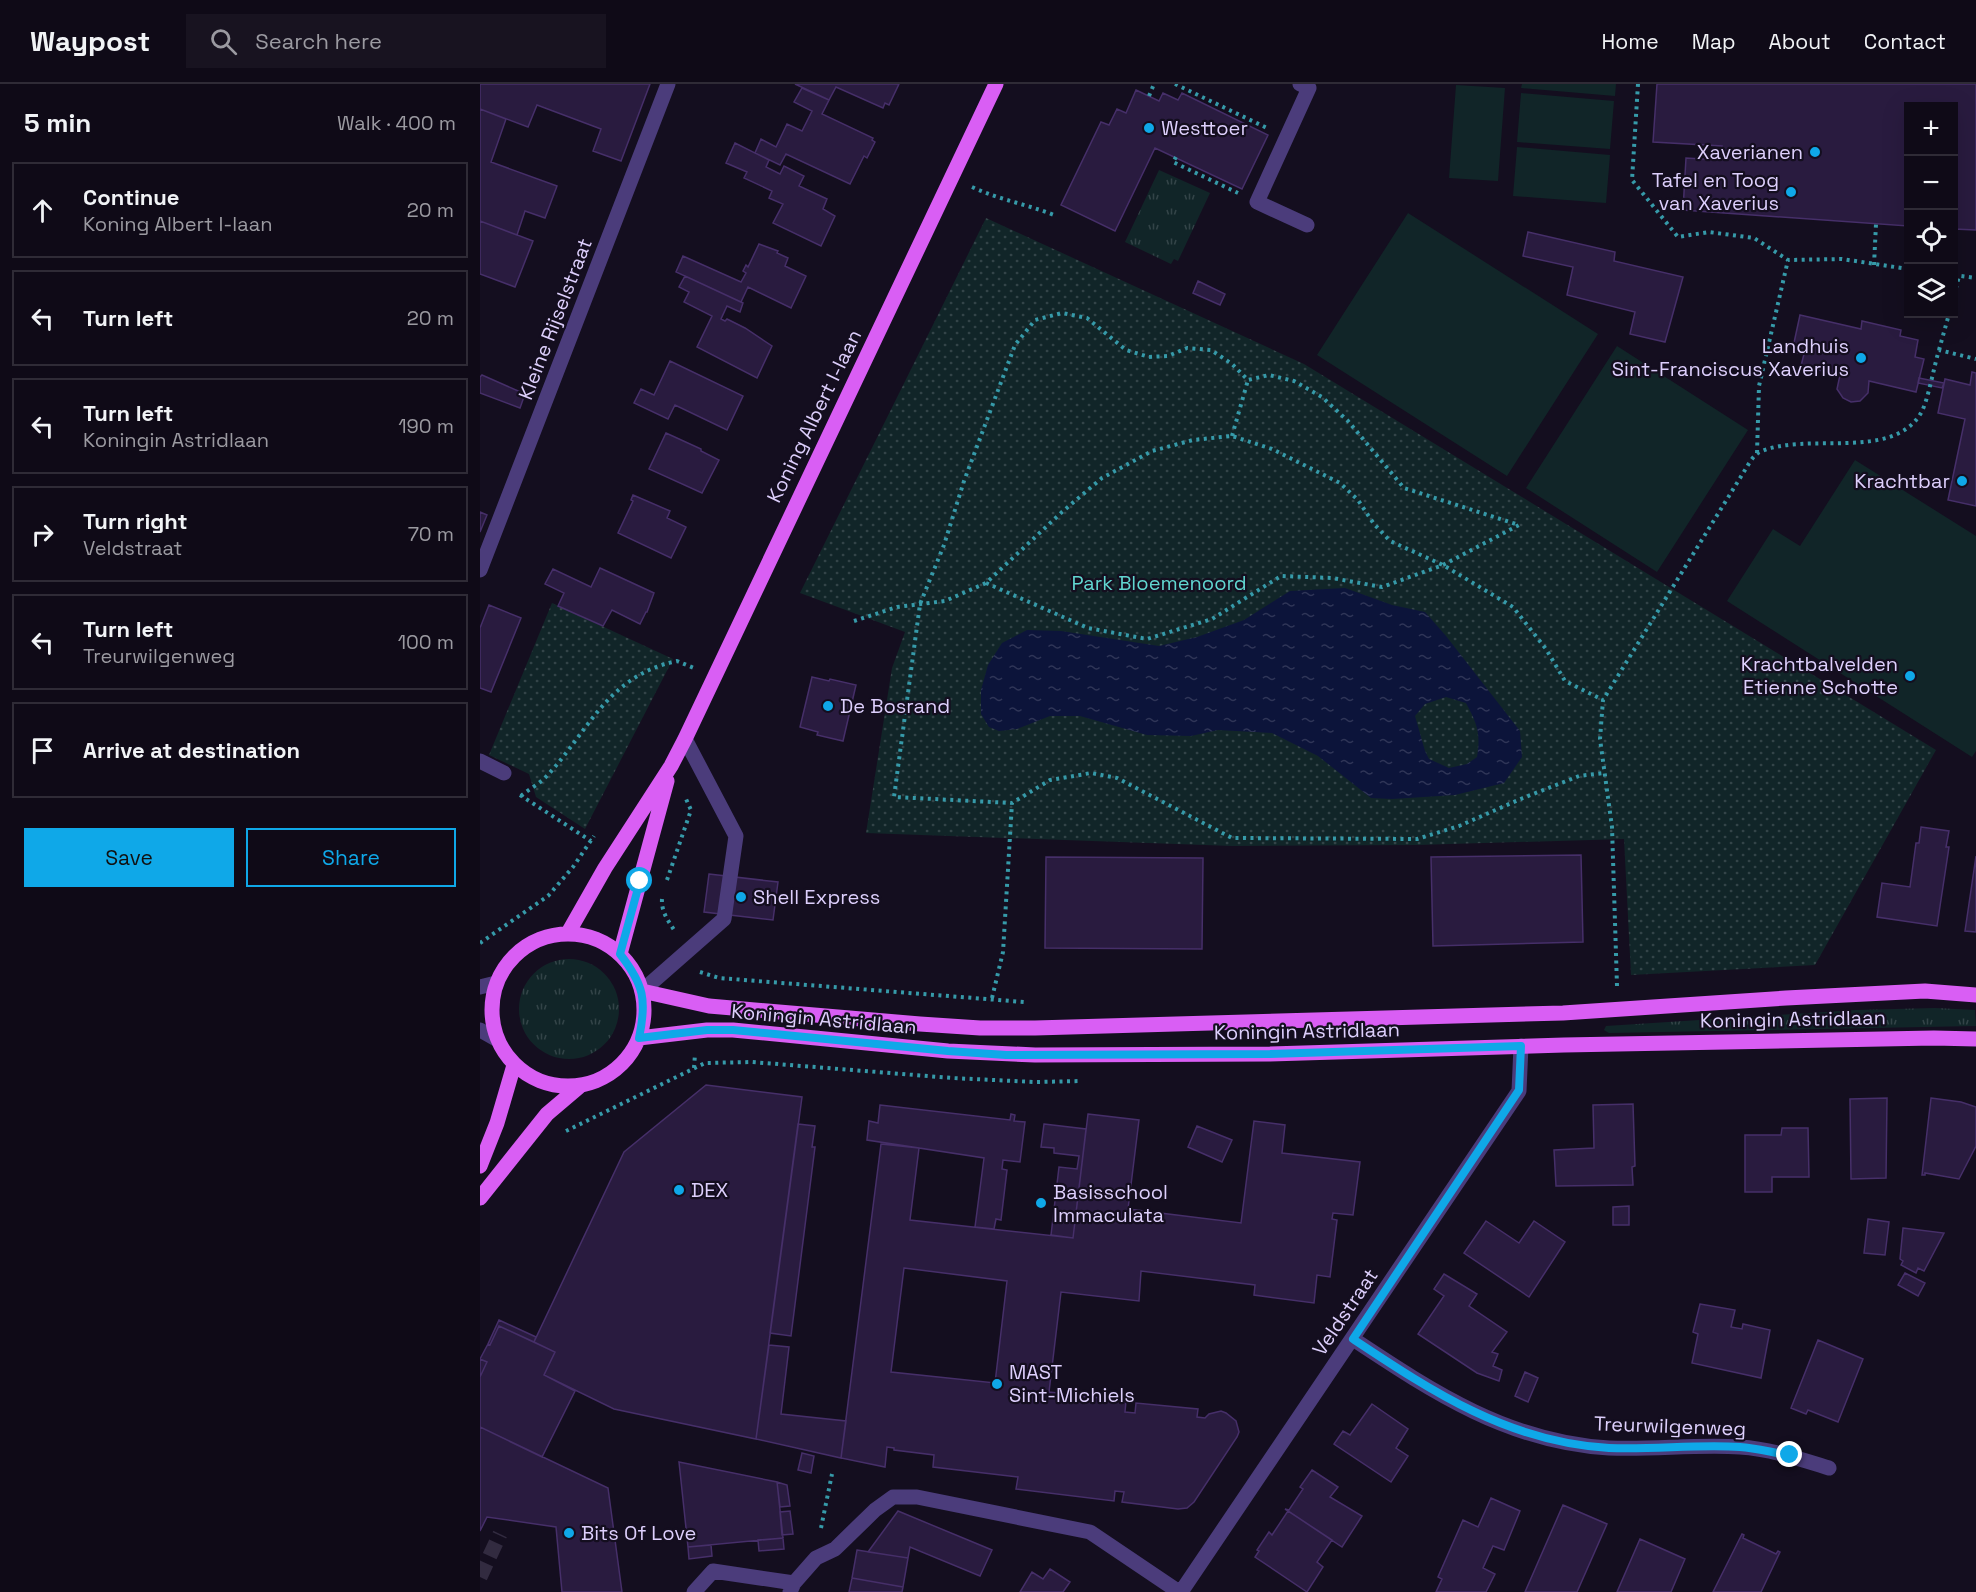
<!DOCTYPE html>
<html lang="en">
<head>
<meta charset="utf-8">
<style>
  body { margin:0; font-family:"Space Grotesk",sans-serif; background:#181320; color:#f1f3f6 }
  .controls { position:absolute; right:18px; top:18px; display:grid; overflow:hidden; border-radius:0px; box-shadow:0 6px 24px #0002 }
  .controls button { width:54px; height:54px; display:grid; place-items:center; padding:0; border:0; border-bottom:2px solid #2f2b36; background:#0f0a17; color:#f1f3f6; font:30px sans-serif }
  .stop { position:absolute; width:18px; height:18px; margin:-14px; border:4px solid #0fa8e8; border-radius:50%; background:#fff }
  .stop.end { background:#0fa8e8; border-color:#fff; box-shadow:0 2px 6px #0008 }
  .list { margin:0; padding:0; list-style:none }
  h2 { display:flex; justify-content:space-between; align-items:center; height:78px; margin:0; padding:0 24px; font-size:26px }
  h2 small { font-size:20px; font-weight:400; color:#9b9aa1 }
  .list li { display:grid; grid-template-columns:39px 1fr auto; gap:18px; align-items:center; box-sizing:border-box; height:96px; margin:0 12px 12px; padding:0 12px; border:2px solid #2f2b36; border-radius:0px }
  .list b { display:block; font-size:22px; white-space:nowrap }
  .list p { margin:0; font-size:20px; white-space:nowrap; color:#9b9aa1 }
  .list em { font-size:20px; font-style:normal; color:#9b9aa1 }
  .actions { display:flex; gap:12px; padding:18px 24px }
  .actions a { flex:1; padding:14px 0; border:2px solid #0fa8e8; border-radius:0px; text-align:center; font-size:21px; color:#0fa8e8 }
  .actions .main { background:#0fa8e8; color:#111 }
  .icon { flex:none; width:33px; height:33px; fill:none; stroke:currentColor; stroke-width:2; stroke-linecap:round; stroke-linejoin:round }
  .map { position:relative; flex:none; width:1496px; height:1508px; overflow:hidden }
  header { display:flex; align-items:center; gap:36px; box-sizing:border-box; height:84px; padding:0 30px; background:#0f0a17; border-bottom:2px solid #2f2b36 }
  header strong { font-size:28px }
  nav { display:flex; gap:33px; margin-inline-start:auto; font-size:21px }
  .search { width:420px; height:54px; background:#181320; display:flex; align-items:center; gap:15px; box-sizing:border-box; padding:0 21px; border-radius:0px; color:#9b9aa1; font-size:22px }
  main { display:flex }
  aside { flex:1; background:#0f0a17 }
  .map>svg:first-child { display:block }
  .grass { fill:url(#grass-tufts) }
  .park { fill:url(#park-dots) }
  .pitch { fill:#112528 }
  .water { fill:url(#water-ripples); fill-rule:evenodd }
  .building { fill:#291b3f; stroke:#462f69; stroke-width:1.5; fill-rule:evenodd }
  .lines { fill:none; stroke-linecap:round; stroke-linejoin:round }
  .minor-tunnel { stroke:#322b40; stroke-width:15; stroke-dasharray:15 8; stroke-linecap:butt }
  .path { stroke:#369aa9; stroke-width:4; stroke-dasharray:3 4.5; stroke-linecap:butt }
  .minor { stroke:#4b3c7b; stroke-width:15 }
  .major { stroke:#d95ef4; stroke-width:15 }
  .route { stroke:#0fa8e8; stroke-width:8 }
  .poi-dot { fill:#0fa8e8; stroke:#140e1f; stroke-width:2 }
  .labels { text-anchor:middle; dominant-baseline:central; stroke-width:4.5; stroke-linejoin:round; paint-order:stroke }
  .poi-label { font-size:20px; fill:#ddcffc; stroke:#140e1f; text-anchor:start }
  .street-label { font-size:20px; fill:#ddcffc; stroke:#140e1f }
  .park-label { font-size:20px; fill:#61d6d0; stroke:#140e1f }
</style>
</head>
<body>
<header>
<strong>Waypost</strong>
<div class="search"><svg class="icon" aria-label="search" viewBox="0 0 24 24"><circle cx="10" cy="10" r="6"/><path d="M15 15l6 6"/></svg>Search here</div>
<nav><a>Home</a><a>Map</a><a>About</a><a>Contact</a></nav>
</header>
<main>
<aside>
<h2>5 min<small>Walk · 400 m</small></h2>
<ul class="list">
<li><svg class="icon" aria-label="ahead" viewBox="0 0 24 24"><path d="M12 20V5M6 11l6-6 6 6"/></svg><div><b>Continue</b><p>Koning Albert I-laan</p></div><em>20 m</em></li>
<li><svg class="icon" aria-label="left" viewBox="0 0 24 24"><path d="M17 20v-9H6M10 6l-5 5 5 5"/></svg><div><b>Turn left</b></div><em>20 m</em></li>
<li><svg class="icon" aria-label="left" viewBox="0 0 24 24"><path d="M17 20v-9H6M10 6l-5 5 5 5"/></svg><div><b>Turn left</b><p>Koningin Astridlaan</p></div><em>190 m</em></li>
<li><svg class="icon" aria-label="right" viewBox="0 0 24 24"><path d="M7 20v-9h11M14 6l5 5-5 5"/></svg><div><b>Turn right</b><p>Veldstraat</p></div><em>70 m</em></li>
<li><svg class="icon" aria-label="left" viewBox="0 0 24 24"><path d="M17 20v-9H6M10 6l-5 5 5 5"/></svg><div><b>Turn left</b><p>Treurwilgenweg</p></div><em>100 m</em></li>
<li><svg class="icon" aria-label="arrive" viewBox="0 0 24 24"><path d="M6 21V4h12l-3 4 3 4H6"/></svg><div><b>Arrive at destination</b></div></li>
</ul>
<div class="actions"><a class="main">Save</a><a>Share</a></div>
</aside>
<div class="map">
<svg width="1496" height="1508" viewBox="0 0 1496 1508">
  <defs>
    <pattern id="grass-tufts" width="24" height="20" patternUnits="userSpaceOnUse" patternTransform="scale(1.5)"><rect width="24" height="20" fill="#112528"/><path d="M3 7l-1-3M5 7V3M7 7l1-3M15 17l-1-3M17 17v-4M19 17l1-3" fill="none" stroke="#334448"/></pattern>
    <pattern id="park-dots" width="8" height="8" patternUnits="userSpaceOnUse" patternTransform="scale(1.5)"><rect width="8" height="8" fill="#112528"/><path d="M2 2h.1M6 6h.1" fill="none" stroke="#334448" stroke-width="1.8" stroke-linecap="round"/></pattern>
    <pattern id="water-ripples" width="26" height="14" patternUnits="userSpaceOnUse" patternTransform="scale(1.5)"><rect width="26" height="14" fill="#0c143a"/><path d="M2 4q2-2 4 0t4 0M15 11q2-2 4 0t4 0" fill="none" stroke="#2f3557"/></pattern>
  </defs>
  <rect width="100%" height="100%" fill="#140e1f"/>
  <!-- grass -->
  <path class="grass" d="M679 86 730 109 698 177 694 175 691 180 645 158Z
    M39 925a50 50 0 1 1 100 0a50 50 0 1 1-100 0Z
    M1455 924 1495 926 1496 942 1129 949 1124 946 1126 942 1376 926Z"/>
  <!-- park -->
  <path class="park" d="M506 134 824 280 1456 666 1335 881 1151 891 1144 755 937 761 752 762 386 749 412 584 425 548 320 509Z
    M72 519 193 575 105 745 56 713 49 690 9 671Z"/>
  <!-- pitch -->
  <path class="pitch" d="M1042 0H1136L1135 12 1041 4Z
    M976 1 1025 4 1018 97 969 94Z
    M1041 9 1134 17 1130 65 1037 58Z
    M1037 63 1130 71 1126 119 1033 112Z
    M928 129 1118 250 1027 392 837 271Z
    M1137 262 1268 346 1177 488 1046 404Z
    M1375 376 1496 452V667L1492 673 1247 517 1293 445 1320 462Z"/>
  <!-- water -->
  <path class="water" d="M865 504 912 521 945 528 966 552 1040 647 1042 673 1024 699 975 711 912 715 891 714 838 672 792 649 738 646 711 652 667 651 600 632H570L537 645 519 647 509 643 501 630V606L508 581 522 559 547 546 581 547 679 562 717 553 764 536 810 507ZM966 613 986 619C997 639 1001 650 997 673L987 680 969 684 949 675 945 667 935 632 945 620Z"/>
  <!-- building -->
  <path class="building" d="M0 0H170L141 77 113 67 121 45 57 21 48 43 0 25Z
    M315 0H419L409 21 405 19 403 24 356 3 349 16Z
    M1177 0H1496V146L1474 145V22H1428V142L1203 126 1206 74 1241 76 1242 62 1173 58Z
    M322 4 349 16 342 30 393 54 392 56 395 58 387 74 384 72 370 100 306 70 300 81 275 69 281 55 296 63 307 40 322 47 332 27 314 18Z
    M656 6 679 17 683 9 698 16 702 9 788 51 762 105 675 64 635 147 581 121 621 38 629 41 637 25 646 29Z
    M0 25 26 35 11 78 77 102 65 134 45 127 37 151 0 137Z
    M255 59 289 76 286 83 300 90 304 82 324 92 319 102 347 115 343 125 355 132 341 162 293 139 303 120 289 114 292 107 264 94 267 88 246 79Z
    M0 137 53 157 35 203 0 190Z
    M1048 148 1135 168 1134 177 1203 193 1185 258 1150 250 1155 228 1087 211 1093 183 1043 172Z
    M279 160 298 167 297 169 308 174 305 182 326 192 311 224 268 203 261 218 196 188 203 172 261 198 266 189 263 187 266 181 268 183Z
    M205 192 263 219 260 228 247 222 241 235 245 237 247 235 265 244 292 262 277 294 217 263 232 232 204 218 209 208 199 203Z
    M718 197 745 210 740 221 713 209Z
    M1320 231 1381 245 1382 237 1421 246 1420 252 1438 256 1435 273 1444 275 1436 308 1389 297 1388 309 1380 317 1371 318 1363 314 1357 305 1360 291 1321 282 1324 270 1312 268Z
    M190 277 263 312 247 346 195 321 188 335 154 319 161 305 174 311Z
    M1492 288 1496 289V422L1468 416 1485 335 1458 329 1465 295 1490 301Z
    M2 291 45 310 40 324 0 309V293Z
    M1439 294 1464 299 1462 304 1438 299Z
    M186 349 221 365V367L239 376 222 409 169 385Z
    M153 411 190 427 187 434 206 443 191 474 138 449 153 417 151 416Z
    M0 428 7 431 0 448Z
    M120 484 174 509 167 528H166L160 540 132 526 123 542 78 522 84 509 65 500 73 485 111 503Z
    M9 521 41 534 11 608 0 604V544Z
    M332 593 349 597 350 595 376 601 363 657 337 651 338 648 320 643Z
    M1441 743 1469 747 1466 763H1469L1457 842 1397 833 1402 799 1430 803 1436 759H1439Z
    M1101 771 1103 858 953 862 951 773Z
    M1496 772V848L1485 847Z
    M566 773 723 774 722 865 565 864Z
    M229 790 298 798 293 836 224 828Z
    M226 1001 322 1013 276 1355 134 1325 64 1291 75 1268 54 1258 144 1068Z
    M1407 1014 1406 1094 1371 1095 1370 1015Z
    M1451 1014 1481 1018 1496 1023V1062L1479 1095 1445 1089V1091H1442Z
    M1153 1020 1155 1082 1152 1083 1153 1101 1076 1102 1074 1066 1114 1064 1113 1021Z
    M400 1021 530 1036 531 1030 535 1031 534 1037 545 1038 540 1078 523 1076 522 1085 527 1086 521 1136 516 1135 514 1145 495 1143 504 1074 387 1056 389 1037 398 1039Z
    M608 1030 659 1036 648 1125 761 1139 774 1037 805 1041 802 1069 880 1078 873 1131 853 1129 852 1135 857 1136 850 1193 837 1191 834 1219 774 1211 775 1201 661 1187 659 1217 581 1208 569 1308 646 1317 645 1328 655 1329 656 1319 718 1325 717 1333 725 1334 729 1330 741 1327 746 1329 756 1337 759 1348 757 1353 714 1418 707 1424 698 1425 642 1418 644 1408 635 1407 634 1417 536 1405 538 1393 453 1383 454 1371 414 1366V1364L407 1363 405 1383 361 1374 401 1060 439 1064 430 1136 593 1154ZM424 1184 527 1197 515 1299 411 1288Z
    M318 1040 335 1042 332 1063H335L311 1252 290 1249Z
    M564 1040 606 1045 593 1154 571 1151 579 1083 597 1085 599 1072 574 1069V1064L561 1063Z
    M717 1042 752 1056 742 1078 708 1063Z
    M1302 1044H1328L1329 1093H1292V1108H1265V1051H1301Z
    M1149 1122V1141H1133V1123Z
    M1388 1135 1409 1138 1405 1171 1384 1169Z
    M1006 1137 1039 1159 1054 1137 1085 1158 1049 1213 984 1169Z
    M1423 1144 1464 1149 1444 1187 1438 1184 1436 1189 1421 1181 1423 1177 1420 1175Z
    M1425 1189 1445 1199 1438 1212 1418 1201Z
    M964 1190 997 1210 989 1222 1027 1248 1012 1268 1018 1270 1013 1282 1022 1286 1019 1297 997 1289 938 1250 964 1212 954 1205Z
    M1220 1220 1255 1226 1251 1243 1262 1245 1263 1240 1290 1246 1281 1294 1212 1279 1218 1250 1213 1248Z
    M19 1236 56 1253 54 1258 19 1242 10 1261 8 1260Z
    M19 1242 75 1268 64 1291 95 1307 62 1373 0 1343V1293L7 1278 0 1275 8 1260 10 1261Z
    M1338 1256 1383 1275 1358 1338 1328 1326 1326 1330 1311 1324Z
    M289 1261 309 1263 301 1330 366 1337 361 1374 276 1355Z
    M0 1275 7 1278 0 1293Z
    M1045 1288 1058 1294 1048 1318 1035 1312Z
    M892 1320 928 1345 916 1364 928 1372 911 1398 854 1360 863 1347 870 1351Z
    M0 1343 128 1404 142 1508H82L76 1443 7 1433 0 1447Z
    M322 1369 334 1372 331 1389 318 1386Z
    M199 1378 297 1398 303 1454 208 1463Z
    M832 1386 858 1403 850 1413 882 1432 862 1463 805 1425 809 1426 823 1405 820 1403Z
    M297 1398 307 1401 310 1422 300 1423Z
    M1011 1414 1040 1427 1024 1466 1013 1462 1003 1484 1015 1490 1006 1508H956L962 1495 958 1493 983 1436 998 1443Z
    M1083 1421 1127 1440 1097 1508H1045Z
    M805 1425 852 1456 837 1478 843 1483 827 1508 775 1473 779 1467 777 1466 789 1448 792 1451 808 1427Z
    M310 1427 313 1450 302 1451 300 1428Z
    M418 1427 512 1466 500 1492 430 1463 428 1474 388 1468Z
    M1262 1450 1264 1451 1263 1454 1296 1470 1298 1467 1300 1468 1281 1508H1233Z
    M303 1454 304 1465 279 1467 278 1456Z
    M1160 1455 1205 1475 1191 1508H1137Z
    M231 1461 232 1472 209 1475 208 1463Z
    M377 1466 428 1474 423 1503 372 1494Z
    M570 1485 590 1498 583 1508H540L552 1488 563 1495Z
    M372 1494 423 1503 422 1508H369Z"/>
  <g class="lines">
    <!-- minor-tunnel -->
    <path class="minor-tunnel" d="M0 1493 20 1450"/>
    <!-- path -->
    <path class="path" d="M695 0 787 44
      M1158 0 1152 96 1198 153 1229 148 1274 154 1308 176
      M669 12 674 0
      M696 73 693 78 758 109
      M492 103C520 116 546 120 574 131
      M1394 181 1396 140
      M1474 191 1496 194
      M1474 212 1479 192
      M1459 266 1469 230
      M752 352 768 296
      M1277 369 1279 302 1308 176 1362 175 1428 185
      M506 499 608 544 667 555 732 535 801 492 852 494 902 503 963 481 1039 441 924 404 868 337 842 313 814 297 789 291 768 296 752 280 731 266 707 264 688 272 669 273 646 266 607 234 582 229 555 236 535 261 484 397 464 461 440 520 414 713 532 719 570 696 611 689 637 694 752 754 937 755 979 742 1043 714 1099 692 1124 689
      M374 537 417 523 465 517 506 499 582 428 622 394 672 367 713 356 752 352 792 365 860 399 878 416 894 440 910 457 963 481 1033 523 1066 565 1085 597 1123 616
      M40 711 111 757
      M41 712C48 706 57 701 64 695 109 648 126 592 197 577L214 584
      M187 796 211 726 206 715
      M182 815C181 828 189 838 196 849
      M0 859 68 812 93 783 114 752
      M220 888 239 894 544 918
      M1137 902 1132 743 1120 655 1123 616 1265 386C1269 380 1273 371 1280 368 1325 347 1412 378 1441 329 1448 317 1454 282 1459 266L1496 275
      M512 914 523 868 532 719
      M214 984 215 970
      M86 1047 225 979 272 978 472 994 555 998 602 997
      M341 1444 352 1390"/>
    <!-- minor -->
    <path class="minor" d="M820 0 829 4 777 118 827 141
      M0 486 188 0
      M0 677 24 689
      M0 903 16 899
      M162 907 244 835 256 752 205 655
      M0 946 16 955
      M873 1255C953 1308 1028 1358 1129 1364 1173 1366 1217 1360 1260 1363 1291 1365 1320 1375 1349 1384
      M214 1508 233 1487 314 1499
      M310 1508 314 1499 336 1474 355 1465 395 1426 413 1413H437L610 1448 699 1508
      M701 1508 1039 1007 1041 962"/>
    <!-- major -->
    <path class="major" d="M88 849 125 784 191 682 205 655 516 0
      M12 926a76 76 0 1 1 152 0a76 76 0 1 1-152 0Z
      M140 870 187 697
      M162 907 229 922 440 940 500 944H555L1083 929 1306 914 1445 907 1496 911
      M159 954 227 946H253L468 967 555 971 790 970 1084 961 1454 954 1496 955
      M0 1082 17 1039 34 981
      M0 1114 67 1030 100 1002"/>
  </g>
  <g class="lines">
    <!-- route -->
    <path class="route" d="M160 797 140 870C164 901 167 916 159 954L227 946H253L468 967 526 971 790 970 1041 962 1039 1006 873 1255C953 1308 1028 1358 1129 1364 1173 1366 1217 1360 1260 1363 1277 1364 1294 1369 1310 1371"/>
  </g>
  <!-- markers -->
  <g class="poi-dot">
    <circle cx="669" cy="44" r="6"/>
    <circle cx="1335" cy="68" r="6"/>
    <circle cx="1311" cy="108" r="6"/>
    <circle cx="1381" cy="274" r="6"/>
    <circle cx="1482" cy="397" r="6"/>
    <circle cx="1430" cy="592" r="6"/>
    <circle cx="348" cy="622" r="6"/>
    <circle cx="261" cy="813" r="6"/>
    <circle cx="199" cy="1106" r="6"/>
    <circle cx="561" cy="1119" r="6"/>
    <circle cx="517" cy="1300" r="6"/>
    <circle cx="89" cy="1449" r="6"/>
  </g>
  <g class="labels">
    <!-- poi labels -->
    <g class="poi-label">
      <text x="681" y="44">Westtoer</text>
      <text x="1323" y="68" text-anchor="end">Xaverianen</text>
      <text x="1299" y="96" text-anchor="end">Tafel en Toog<tspan x="1299" dy="23">van Xaverius</tspan></text>
      <text x="1369" y="262" text-anchor="end">Landhuis<tspan x="1369" dy="23">Sint-Franciscus Xaverius</tspan></text>
      <text x="1470" y="397" text-anchor="end">Krachtbar</text>
      <text x="1418" y="580" text-anchor="end">Krachtbalvelden<tspan x="1418" dy="23">Etienne Schotte</tspan></text>
      <text x="360" y="622">De Bosrand</text>
      <text x="273" y="813">Shell Express</text>
      <text x="211" y="1106">DEX</text>
      <text x="573" y="1108">Basisschool<tspan x="573" dy="23">Immaculata</tspan></text>
      <text x="529" y="1288">MAST<tspan x="529" dy="23">Sint-Michiels</tspan></text>
      <text x="101" y="1449">Bits Of Love</text>
    </g>
    <!-- street labels -->
    <g class="street-label">
      <text transform="translate(75 235) rotate(-69)">Kleine Rijselstraat</text>
      <text transform="translate(334 332) rotate(-64)">Koning Albert I-laan</text>
      <text transform="translate(344 935) rotate(5)">Koningin Astridlaan</text>
      <text transform="translate(1313 935) rotate(-1)">Koningin Astridlaan</text>
      <text transform="translate(827 947) rotate(-1)">Koningin Astridlaan</text>
      <text transform="translate(865 1228) rotate(-56)">Veldstraat</text>
      <text transform="translate(1190 1342) rotate(2)">Treurwilgenweg</text>
    </g>
    <!-- park labels -->
    <g class="park-label">
      <text x="679" y="499">Park Bloemenoord</text>
    </g>
  </g>
</svg>
<div class="controls">
<button>+</button>
<button>−</button>
<button><svg class="icon" aria-label="locate" viewBox="0 0 24 24"><circle cx="12" cy="12" r="6"/><path d="M12 2v4M12 18v4M2 12h4M18 12h4"/></svg></button>
<button><svg class="icon" aria-label="layers" viewBox="0 0 24 24"><path d="M12 4l9 5-9 5-9-5zM3 14l9 5 9-5"/></svg></button>
</div>
<div class="stop" style="left:160px;top:797px"></div>
<div class="stop end" style="left:1310px;top:1371px"></div>
</div>
</main>
</body>
</html>
